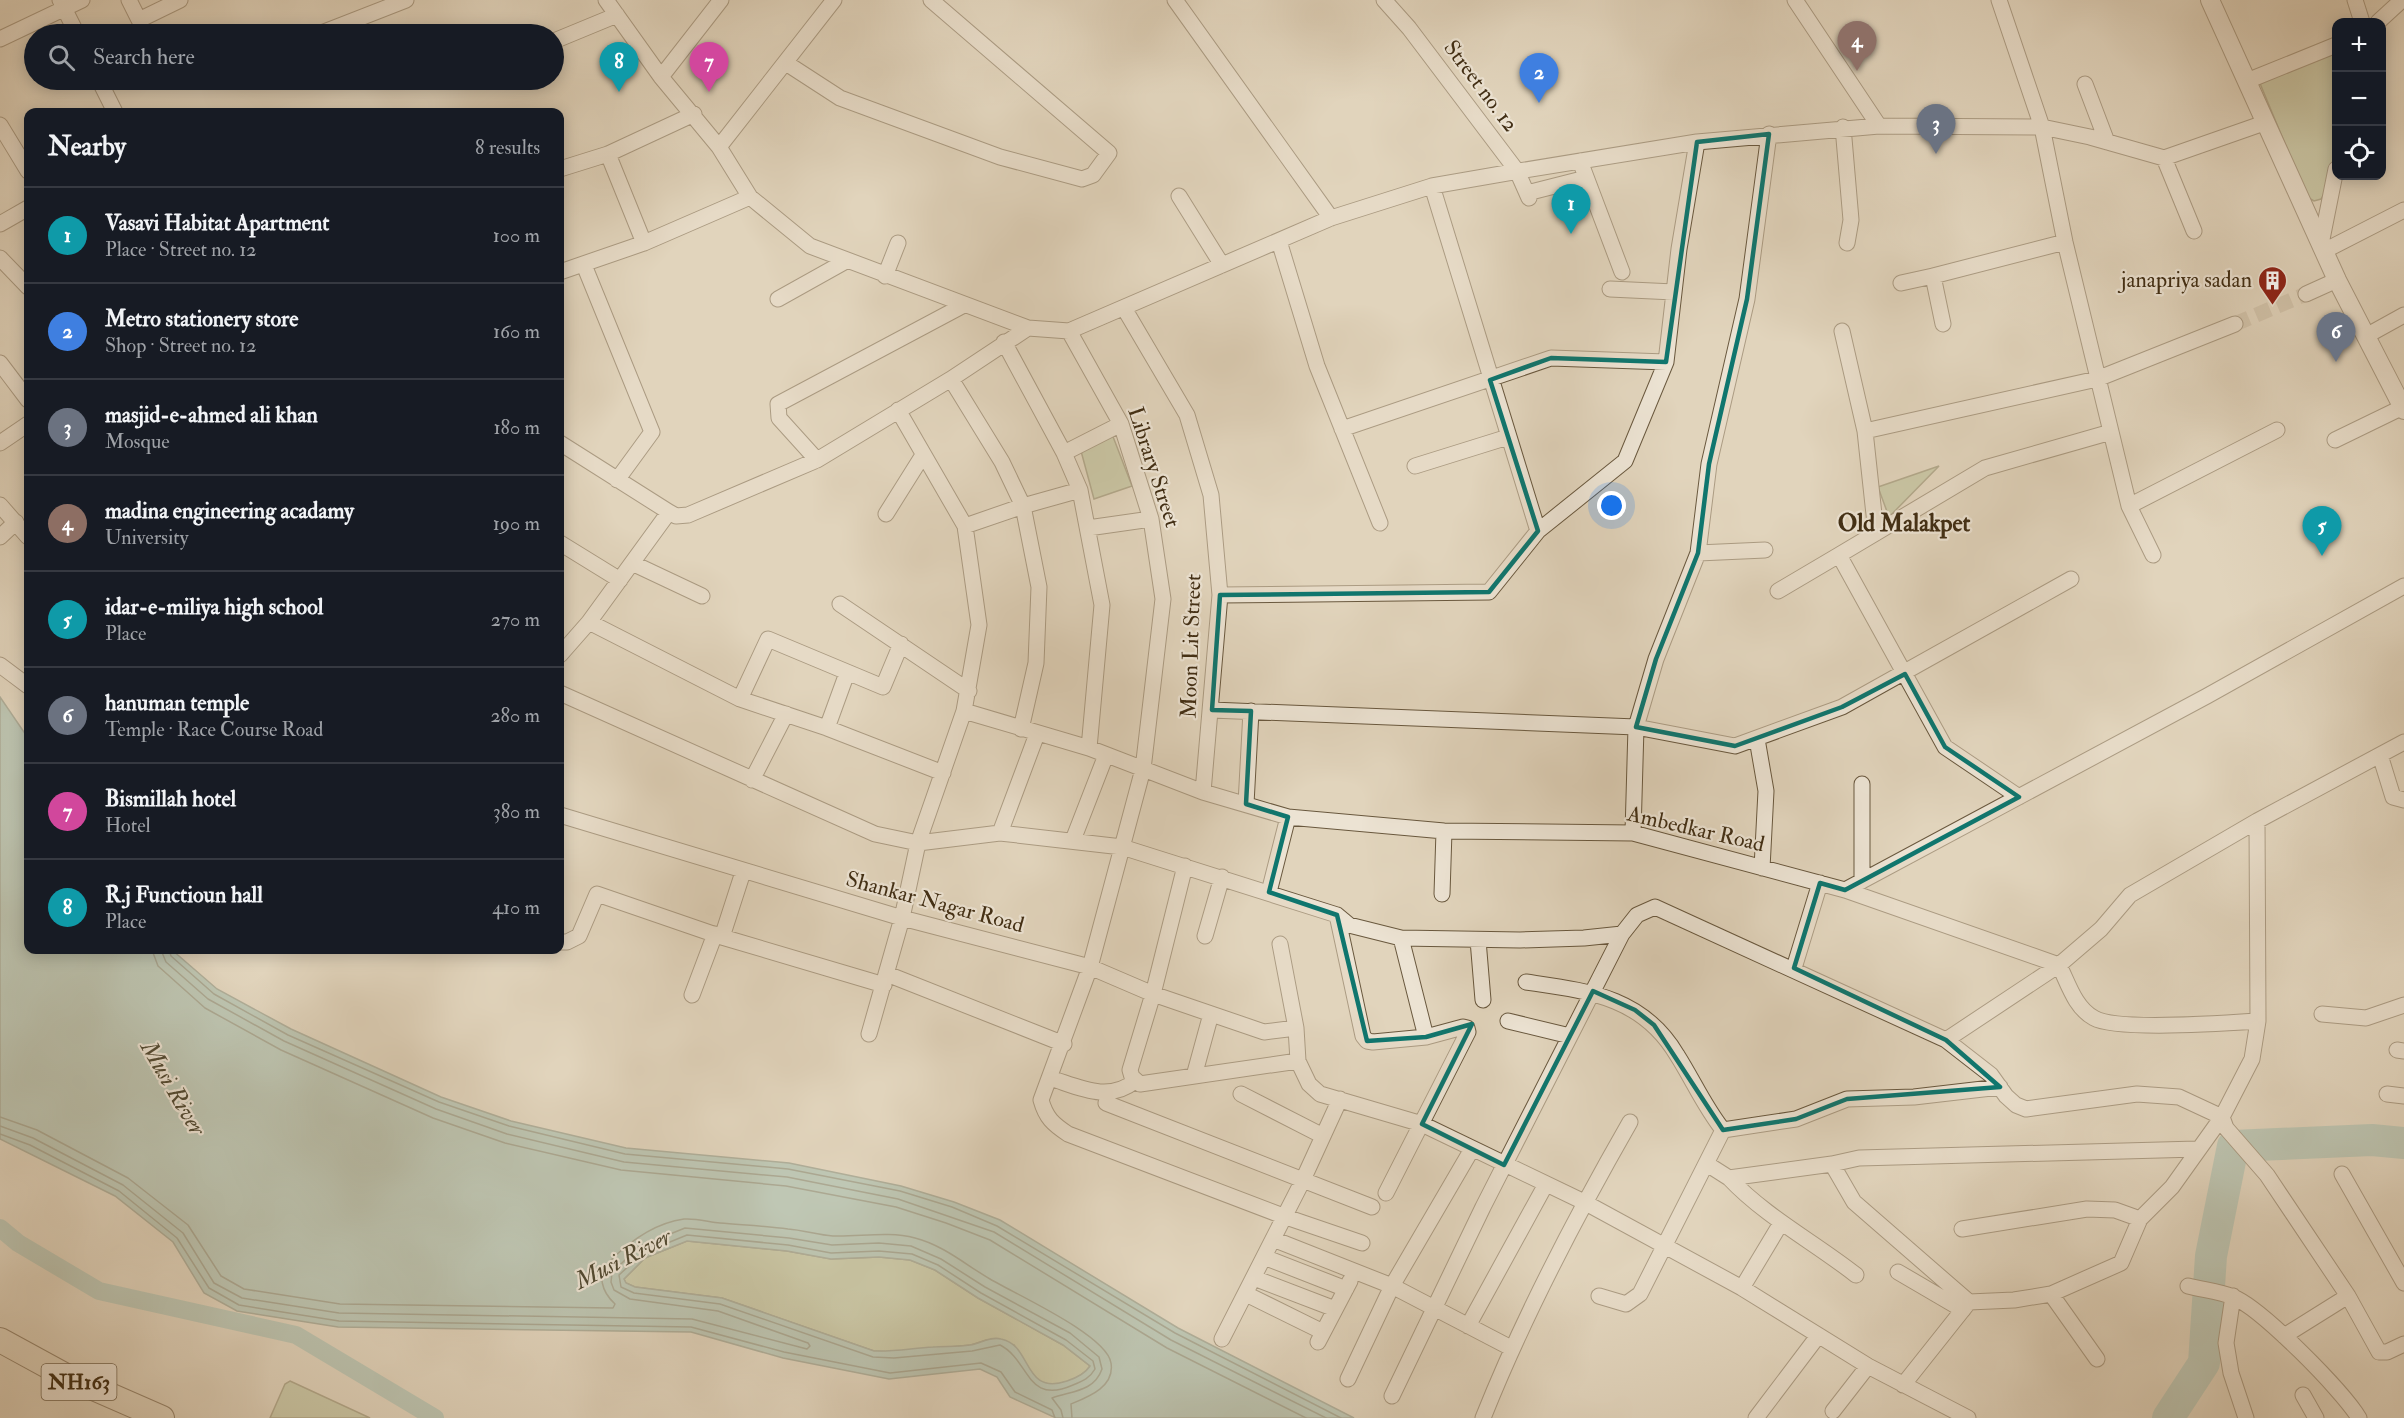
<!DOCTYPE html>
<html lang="en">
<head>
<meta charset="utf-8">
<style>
  body { margin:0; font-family:"IM FELL Double Pica",serif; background:#20242c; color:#f1f3f6 }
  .controls { position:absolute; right:18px; top:18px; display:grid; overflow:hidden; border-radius:12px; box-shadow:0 3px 15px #0003 }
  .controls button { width:54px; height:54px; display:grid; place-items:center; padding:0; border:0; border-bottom:2px solid #363941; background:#171b24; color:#f1f3f6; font:30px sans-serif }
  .you { position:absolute; left:1612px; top:506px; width:21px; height:21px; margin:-15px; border:4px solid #fff; border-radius:50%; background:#1a73e8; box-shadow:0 0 0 9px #1a73e833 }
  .badge { display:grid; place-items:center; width:39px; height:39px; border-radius:50%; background:#d93025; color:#fff; font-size:20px; font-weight:700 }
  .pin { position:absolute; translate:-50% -50px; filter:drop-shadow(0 2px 3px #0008) }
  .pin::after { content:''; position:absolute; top:32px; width:21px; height:18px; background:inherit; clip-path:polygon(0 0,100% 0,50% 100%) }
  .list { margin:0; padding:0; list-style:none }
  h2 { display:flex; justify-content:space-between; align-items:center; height:78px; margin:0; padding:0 24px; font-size:26px }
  h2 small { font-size:20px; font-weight:400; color:#9ea1a6 }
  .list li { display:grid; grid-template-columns:39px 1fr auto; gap:18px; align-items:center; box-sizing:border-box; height:96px; padding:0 24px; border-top:2px solid #363941 }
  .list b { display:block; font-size:22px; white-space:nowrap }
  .list p { margin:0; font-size:20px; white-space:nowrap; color:#9ea1a6 }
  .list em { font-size:20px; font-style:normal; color:#9ea1a6 }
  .icon { flex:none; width:33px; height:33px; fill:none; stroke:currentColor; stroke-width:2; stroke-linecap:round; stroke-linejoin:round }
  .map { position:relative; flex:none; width:2404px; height:1418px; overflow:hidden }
  .search { position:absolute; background:#171b24; box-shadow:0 3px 15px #0003; left:24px; top:24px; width:540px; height:66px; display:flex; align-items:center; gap:15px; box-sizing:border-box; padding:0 21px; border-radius:33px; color:#9ea1a6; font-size:22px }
  .panel { position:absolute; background:#171b24; box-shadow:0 3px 15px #0003; left:24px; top:108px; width:540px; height:846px; border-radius:12px }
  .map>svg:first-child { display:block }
  .green { fill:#b2bd91; stroke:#7a7652; stroke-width:1.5 }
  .water { fill:#95b9ab; stroke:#73816f; stroke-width:1.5; fill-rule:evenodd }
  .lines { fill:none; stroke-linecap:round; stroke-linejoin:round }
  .shore { stroke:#6b7460; stroke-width:1.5 }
  .canal { stroke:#95b9ab; stroke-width:18 }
  .river { stroke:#95b9ab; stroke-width:32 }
  .minor-tunnel { stroke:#c1b39a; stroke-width:15; stroke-dasharray:15 8; stroke-linecap:butt }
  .minor-casing { stroke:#69583e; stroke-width:17 }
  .tertiary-casing { stroke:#69583e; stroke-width:20 }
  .trunk-casing { stroke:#412e14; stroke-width:26 }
  .minor { stroke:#ece3d3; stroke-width:15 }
  .tertiary { stroke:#ece3d3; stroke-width:18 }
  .trunk { stroke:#e1d4bc; stroke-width:24 }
  .marked { fill:none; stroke:#0f766e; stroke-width:4.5; stroke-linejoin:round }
  .labels { text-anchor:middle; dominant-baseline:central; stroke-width:4.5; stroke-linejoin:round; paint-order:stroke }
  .shield { fill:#ece3d3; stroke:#74644d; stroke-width:1.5 }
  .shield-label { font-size:21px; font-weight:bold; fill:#412e14 }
  .street-label { font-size:22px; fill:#412e14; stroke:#ece3d3 }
  .poi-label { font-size:22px; fill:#412e14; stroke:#ece3d3; text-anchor:end }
  .neighbourhood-label { font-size:24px; font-weight:bold; fill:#412e14; stroke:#ece3d3 }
  .water-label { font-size:24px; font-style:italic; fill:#524a32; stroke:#ece3d3 }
</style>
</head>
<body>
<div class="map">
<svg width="2404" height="1418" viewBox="0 0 2404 1418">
  <rect width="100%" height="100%" fill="#e1d4bc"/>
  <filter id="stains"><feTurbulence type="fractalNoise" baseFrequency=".00333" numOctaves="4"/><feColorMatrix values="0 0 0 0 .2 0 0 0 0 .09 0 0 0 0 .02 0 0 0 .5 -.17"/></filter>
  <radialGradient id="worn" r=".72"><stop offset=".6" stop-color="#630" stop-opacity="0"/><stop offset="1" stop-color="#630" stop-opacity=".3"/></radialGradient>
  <!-- green -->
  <path class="green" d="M2336 50C2336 91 2346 165 2321 199L2314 201 2307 197 2259 81Z
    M1112 434 1132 486 1094 499 1081 451Z
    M1939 466 1889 517 1878 487Z
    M687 1241 787 1251 831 1259 879 1257 910 1260 935 1270 978 1298 1063 1345 1090 1366C1082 1379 1053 1390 1039 1381 1029 1375 1021 1355 1014 1345L986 1340 971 1345 893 1352 874 1351 722 1298 635 1287 626 1283 624 1279 645 1258Z
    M290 1381 370 1418H270L285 1384Z"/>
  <!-- water -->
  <path class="water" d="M0 697 28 738V950H172L217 989 291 1029 441 1097 511 1121 626 1148 789 1163 901 1186 954 1202 1000 1220 1178 1328 1354 1418H1056L1010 1397 997 1377 980 1369 889 1379 783 1358 691 1332 338 1327 237 1311 204 1293 173 1242 115 1196 0 1139ZM687 1241 787 1251 831 1259 879 1257 910 1260 935 1270 978 1298 1063 1345 1090 1366C1085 1374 1076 1378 1067 1381 1022 1396 1033 1345 1001 1339 990 1336 980 1344 970 1345 958 1347 945 1346 933 1347 913 1348 894 1352 874 1351L722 1298 635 1287 626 1283 624 1279 645 1258Z"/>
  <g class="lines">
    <!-- shore -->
    <path class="shore" d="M152 950 158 966 205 1008 281 1050 433 1118 505 1143 621 1170 786 1186 896 1207 946 1223 990 1240 1167 1348 1306 1418
      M161 950 166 962 208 999 284 1041 436 1109 507 1134 624 1162 787 1177 898 1199 994 1232 1171 1340 1326 1418
      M169 950 171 956 214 994 288 1035 439 1102 509 1126 625 1154 788 1169 900 1191 952 1207 997 1226 1175 1333 1341 1418
      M0 1117 37 1130 128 1178 188 1225 221 1276 244 1289 340 1304 613 1308 615 1304C602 1292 596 1275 610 1261 630 1241 655 1223 684 1219 696 1218 709 1222 720 1223 743 1225 766 1226 788 1229 803 1230 818 1235 833 1236 860 1237 888 1231 915 1238 943 1245 966 1265 990 1279 1015 1294 1107 1335 1111 1363 1115 1387 1088 1397 1071 1404L1072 1418
      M0 1126 33 1138 123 1185 183 1233 214 1283 242 1298 339 1313 692 1319 807 1349 810 1346 808 1343 718 1311 630 1299 614 1290 611 1282 612 1273 638 1247 685 1228 789 1238 832 1245 879 1243 911 1246 941 1259 985 1287 1070 1333 1099 1357 1102 1369C1094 1392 1071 1391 1052 1398L1061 1410 1063 1418
      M0 1134 30 1145 119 1191 177 1238 209 1288 239 1305 339 1321 691 1327 784 1352 890 1373 981 1363 1001 1372 1015 1392 1052 1410 1055 1418
      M687 1235 788 1245 831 1253 879 1251 912 1254 938 1265 981 1293 1066 1340 1093 1361 1095 1369C1090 1378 1083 1381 1073 1385 1026 1406 1030 1360 1000 1345L972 1351 894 1358 873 1357 720 1304 634 1293 621 1287 619 1275 643 1253Z"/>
    <!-- canal -->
    <path class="canal" d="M0 1228 18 1243 99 1291 296 1335 435 1418"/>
    <!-- river -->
    <path class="river" d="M2168 1418 2204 1363 2211 1256 2233 1146 2372 1140 2404 1143"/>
    <!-- minor-tunnel -->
    <path class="minor-tunnel" d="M2235 324 2306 294"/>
    <defs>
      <path id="minor" d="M60 0 77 34
        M129 0 139 20 180 0
        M606 0 661 77 719 147 750 197 810 246 1028 328 1069 331 1331 218 1432 186 1507 173 1697 142 1879 126 2042 127 2090 137 2164 158 2264 123
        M1175 0 1331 218
        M1384 0 1409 28 1517 171 1529 198
        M1795 0 1879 126
        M1999 0 2042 127 2065 242 2129 506 2153 555
        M2355 0 2362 22
        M2378 22 2402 0
        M319 34 406 0
        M0 39 82 0
        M554 41 617 15
        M786 63 840 98 1000 157 1082 179 1093 175 1109 153 931 0
        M661 77 721 0
        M99 80 115 112
        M2247 81 2336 45
        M2085 84 2107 142
        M0 125 28 171
        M1843 127 1851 220 1847 243
        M719 147 834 0
        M608 154 644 243
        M2164 158 2194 231
        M1580 161 1622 272
        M560 169 608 154 694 114
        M1432 186 1538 531
        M1527 193 1586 178
        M1179 196 1222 265
        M0 224 28 208
        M1279 241 1317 366 1380 523
        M2321 244 2336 169
        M2324 251 2404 210
        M0 258 28 287
        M584 265 652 432 617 480
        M560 272 644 243 750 197
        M885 276 898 243
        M1933 276 2065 242
        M1901 283 1933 276 1943 324
        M1610 289 1674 292
        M2306 294 2337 280
        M778 299 846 261
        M1124 308 1187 415 1211 495 1220 595 1203 792
        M1069 331 1121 424 1151 519 1163 599 1143 769 1090 967 1041 1100C1046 1118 1053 1124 1068 1134L1283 1216 1362 1243
        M1842 331 1865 431 1876 533
        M2366 336 2404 315
        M1004 342 1064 453 1080 490 1102 605 1089 748
        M0 363 28 400
        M951 379 1002 462 1023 506 1039 587 1036 663 1021 729
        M1342 429 1551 358 1666 362
        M1865 431 2097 379 2235 324
        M2335 440 2403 407
        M0 443 28 424
        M560 443 669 512 589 622 560 655
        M1064 453 1121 424
        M817 460 779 418 778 404 964 305
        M1415 466 1508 437
        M0 505 28 537
        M2129 506 2277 430
        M669 512 676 516 688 515 817 460 951 379 1028 328
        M886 514 923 455
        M965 526 1023 506 1080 490
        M1088 528 1151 519
        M0 537 16 522
        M560 543 620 580
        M1698 553 1765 550
        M632 563 702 596
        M1778 591 1839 555
        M1220 595 1489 592 1538 531 1625 461 1666 362 1679 249 1697 142
        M840 604 969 691
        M589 622 740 699 827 728 943 773
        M0 665 28 686
        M560 693 875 834 918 843 1000 833 1122 847 1337 915 1349 925 1401 938 1520 940 1584 938 1622 934 1637 915 1655 907 1946 1040 1991 1075 2006 1096 2016 1105 2026 1109 2137 1094 2179 1097 2222 1117 2226 1128 2267 1175 2348 1296 2379 1352H2387L2404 1344
        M740 699 768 639 883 687 901 644
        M1212 710 1636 727 1735 746 1842 707 2071 579
        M964 711 1089 748 1203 792 1288 817 1444 831 1633 833 1845 890 2059 965C2068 983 2075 1008 2094 1018 2116 1031 2229 1023 2258 1021
        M827 728 847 673
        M1757 739 1766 791 1762 868
        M2380 755 2393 797 2404 800
        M752 780 786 714
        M2019 797 1945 747 1839 555 1985 468 2111 432
        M1246 804 1251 711
        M560 815 902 918 1090 967 1153 994 1264 1032 1296 1028
        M1000 833 1037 734
        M1633 833 1636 727 1656 659 1698 553 1709 464 1747 299 1769 134
        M1073 840 1106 755
        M1185 866 1153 994 1130 1070 1132 1077 1140 1084 1298 1061 1309 1084 1320 1094 1422 1124 1584 1202 1742 1288 1868 1366 1968 1418
        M1862 881V784
        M1845 890 2207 696 2404 586
        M1269 892 1288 817
        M1442 894 1444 831
        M1337 915 1363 1036 1367 1041 1373 1042 1426 1037 1463 1027 1467 1028 1468 1032 1386 1193
        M1205 936 1222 877
        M722 937 743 872
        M1401 938 1426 1037
        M1478 940 1483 1000
        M560 942H567L579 936 597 894 722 937 884 985
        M1280 944 1296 1028 1298 1061
        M1794 968 1820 883
        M887 974 1064 1044
        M1526 982C1587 991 1642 996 1677 1055 1693 1080 1704 1106 1723 1130L1796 1119 1847 1099 1914 1097 2000 1087
        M692 995 715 934
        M2322 1014 2366 1018 2404 1005
        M1508 1021 1570 1036
        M869 1034 902 918 918 843 964 711 979 625 965 526 898 410
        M1946 1040 2059 965 2101 929 2130 895 2257 821 2404 742
        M2397 1050 2404 1051
        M1194 1076 1211 1014
        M1050 1078C1079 1087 1108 1103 1135 1081
        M1241 1094 1323 1136
        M2387 1094 2404 1096
        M1106 1103 1372 1207
        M1707 1164 1729 1178 1832 1164
        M2342 1174 2404 1283
        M1729 1178C1766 1217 1814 1242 1856 1275
        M1962 1229 2087 1209 2115 1210 2140 1219
        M1273 1239 1392 1286 1511 1348
        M1264 1257 1346 1289
        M1898 1272 1963 1310
        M1254 1278 1335 1309
        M2188 1286C2203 1290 2220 1291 2233 1297 2261 1308 2343 1391 2359 1418
        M1742 1288 1781 1223
        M1246 1294 1323 1332
        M2051 1294 2097 1359
        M1599 1296 1626 1304 1640 1294 1723 1130
        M2233 1296 2226 1343 2231 1373 2246 1418
        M1969 1302 1854 1202 1832 1164 1859 1158 2197 1149
        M1468 1326 1546 1184
        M2284 1336 2348 1296
        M1222 1339 1302 1182 1340 1099
        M1318 1342 1350 1281
        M1348 1379 1392 1286 1472 1149
        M1903 1385 1969 1302 2014 1300 2051 1294 2121 1263 2140 1219 2172 1187 2222 1117 2252 1059 2258 1021 2257 821
        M2303 1395 2316 1418
        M1392 1396 1483 1207 1622 934
        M1833 1411 1868 1366
        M1483 1418C1524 1315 1575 1218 1630 1122
        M1756 1418 1818 1336"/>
      <path id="tertiary" d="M2210 0 2337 280 2404 410"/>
      <path id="trunk" d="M0 1340 66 1376 162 1418"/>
    </defs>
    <!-- minor casing -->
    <use href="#minor" class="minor-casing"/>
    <!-- tertiary casing -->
    <use href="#tertiary" class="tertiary-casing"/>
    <!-- trunk casing -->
    <use href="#trunk" class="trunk-casing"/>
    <!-- minor -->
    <use href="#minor" class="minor"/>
    <!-- tertiary -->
    <use href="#tertiary" class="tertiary"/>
    <!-- trunk -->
    <use href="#trunk" class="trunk"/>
  </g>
  <!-- marked area -->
  <path d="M0 0H2404V1418H0ZM1769 134 1747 299 1709 464 1698 553 1656 659 1636 727 1735 746 1842 707 1905 674 1945 747 2019 797 1845 890 1820 883 1794 968 1946 1040 2000 1087 1847 1099 1796 1119 1723 1130 1654 1025 1635 1010 1593 991 1504 1165 1422 1124 1472 1024 1426 1037 1367 1041 1337 915 1269 892 1288 817 1246 804 1251 711 1212 710 1220 595 1489 592 1538 531 1490 380 1551 358 1666 362 1697 142Z" fill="#e1d4bc" fill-opacity=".55" fill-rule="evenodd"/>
  <path class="marked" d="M1769 134 1747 299 1709 464 1698 553 1656 659 1636 727 1735 746 1842 707 1905 674 1945 747 2019 797 1845 890 1820 883 1794 968 1946 1040 2000 1087 1847 1099 1796 1119 1723 1130 1654 1025 1635 1010 1593 991 1504 1165 1422 1124 1472 1024 1426 1037 1367 1041 1337 915 1269 892 1288 817 1246 804 1251 711 1212 710 1220 595 1489 592 1538 531 1490 380 1551 358 1666 362 1697 142Z"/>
  <!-- icons -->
  <defs>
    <symbol id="building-pin" viewBox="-11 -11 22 30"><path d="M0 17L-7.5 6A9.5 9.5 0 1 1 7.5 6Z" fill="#8f2418" stroke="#ece3d3"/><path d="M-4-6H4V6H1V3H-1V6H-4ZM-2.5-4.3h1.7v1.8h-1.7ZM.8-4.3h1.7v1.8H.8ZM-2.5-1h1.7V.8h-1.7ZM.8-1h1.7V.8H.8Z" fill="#fff"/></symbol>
  </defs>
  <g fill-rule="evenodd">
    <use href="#building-pin" x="2256" y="264" width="33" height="45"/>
  </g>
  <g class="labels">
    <!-- shield labels -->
    <rect class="shield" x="41.5" y="1364" width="75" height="36" rx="4.5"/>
    <g class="shield-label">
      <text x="79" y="1382">NH163</text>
    </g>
    <!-- street labels -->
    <g class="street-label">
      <text transform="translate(1481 86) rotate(53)">Street no. 12</text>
      <text transform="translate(1154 467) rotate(72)">Library Street</text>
      <text transform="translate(1191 646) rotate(-88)">Moon Lit Street</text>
      <text transform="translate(1696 829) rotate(13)">Ambedkar Road</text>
      <text transform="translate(935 902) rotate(15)">Shankar Nagar Road</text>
    </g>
    <!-- poi labels -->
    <g class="poi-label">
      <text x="2252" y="280">janapriya sadan</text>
    </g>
    <!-- neighbourhood labels -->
    <g class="neighbourhood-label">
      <text x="1904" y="523">Old Malakpet</text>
    </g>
    <!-- water labels -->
    <g class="water-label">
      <text transform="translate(173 1088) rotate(60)">Musi River</text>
      <text transform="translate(623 1259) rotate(-27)">Musi River</text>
    </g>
  </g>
  <rect width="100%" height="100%" filter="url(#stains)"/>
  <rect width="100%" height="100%" fill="url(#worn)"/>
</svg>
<div class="controls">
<button>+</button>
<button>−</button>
<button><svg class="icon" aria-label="locate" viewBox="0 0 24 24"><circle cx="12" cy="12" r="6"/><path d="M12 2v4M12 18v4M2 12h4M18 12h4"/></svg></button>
</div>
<div class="you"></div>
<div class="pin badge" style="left:1571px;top:234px;background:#0f9aa8">1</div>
<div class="pin badge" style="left:1539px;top:103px;background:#3f7fe0">2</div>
<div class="pin badge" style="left:1936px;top:154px;background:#6b7280">3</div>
<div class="pin badge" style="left:1857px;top:71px;background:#8d6e63">4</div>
<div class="pin badge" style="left:2322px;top:556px;background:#0f9aa8">5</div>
<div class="pin badge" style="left:2336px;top:362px;background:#6b7280">6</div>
<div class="pin badge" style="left:709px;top:92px;background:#d1479c">7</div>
<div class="pin badge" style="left:619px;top:92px;background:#0f9aa8">8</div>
<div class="search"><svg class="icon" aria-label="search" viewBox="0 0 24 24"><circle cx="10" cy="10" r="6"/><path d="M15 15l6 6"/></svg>Search here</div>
<section class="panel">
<h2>Nearby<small>8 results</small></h2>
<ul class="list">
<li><span class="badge" style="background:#0f9aa8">1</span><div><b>Vasavi Habitat Apartment</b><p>Place · Street no. 12</p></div><em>100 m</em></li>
<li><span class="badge" style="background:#3f7fe0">2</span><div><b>Metro stationery store</b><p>Shop · Street no. 12</p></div><em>160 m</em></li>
<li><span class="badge" style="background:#6b7280">3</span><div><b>masjid-e-ahmed ali khan</b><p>Mosque</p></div><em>180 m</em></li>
<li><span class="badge" style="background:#8d6e63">4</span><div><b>madina engineering acadamy</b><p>University</p></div><em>190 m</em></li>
<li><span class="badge" style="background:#0f9aa8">5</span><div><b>idar-e-miliya high school</b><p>Place</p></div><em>270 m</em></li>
<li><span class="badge" style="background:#6b7280">6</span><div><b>hanuman temple</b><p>Temple · Race Course Road</p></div><em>280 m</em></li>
<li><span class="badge" style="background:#d1479c">7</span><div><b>Bismillah hotel</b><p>Hotel</p></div><em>380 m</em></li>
<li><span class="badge" style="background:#0f9aa8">8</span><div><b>R.j Functioun hall</b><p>Place</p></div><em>410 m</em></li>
</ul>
</section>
</div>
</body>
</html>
